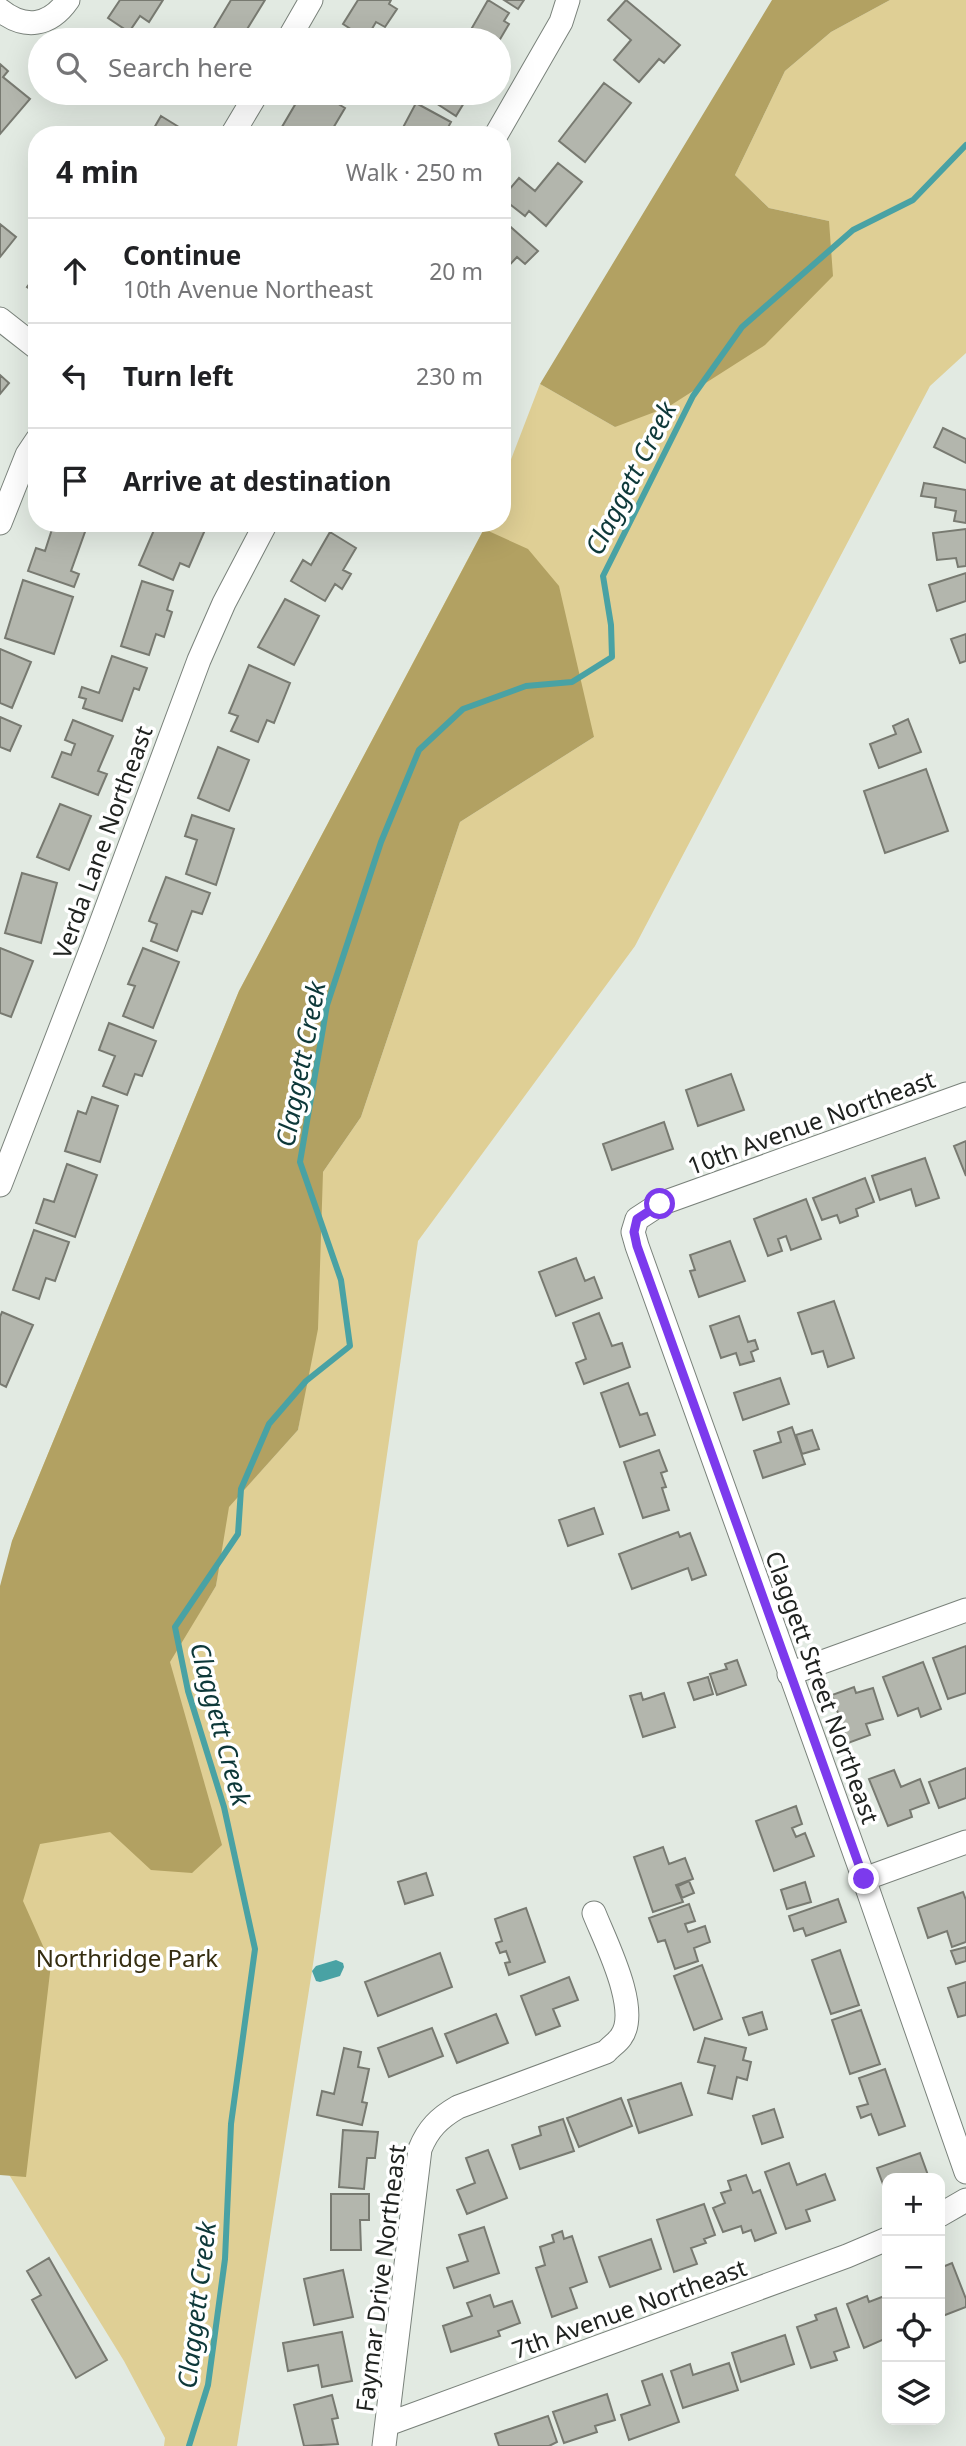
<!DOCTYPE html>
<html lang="en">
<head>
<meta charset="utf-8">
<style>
  body { margin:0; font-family:"Noto Sans",sans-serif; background:#f6f6f6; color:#202124 }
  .controls { position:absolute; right:21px; bottom:21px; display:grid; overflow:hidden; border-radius:14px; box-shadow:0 7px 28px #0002 }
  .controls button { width:63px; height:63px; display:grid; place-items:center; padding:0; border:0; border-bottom:2px solid #e0e0e0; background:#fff; color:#202124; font:35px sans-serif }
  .stop { position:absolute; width:21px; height:21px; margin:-16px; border:5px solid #7c3aed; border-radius:50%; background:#fff }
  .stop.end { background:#7c3aed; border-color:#fff; box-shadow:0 2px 7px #0008 }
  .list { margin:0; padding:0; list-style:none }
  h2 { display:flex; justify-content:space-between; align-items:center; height:91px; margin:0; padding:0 28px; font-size:30px }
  h2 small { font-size:23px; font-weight:400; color:#757577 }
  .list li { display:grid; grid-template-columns:46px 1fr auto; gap:21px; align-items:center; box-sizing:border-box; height:105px; padding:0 28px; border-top:2px solid #e0e0e0 }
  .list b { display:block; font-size:26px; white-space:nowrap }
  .list p { margin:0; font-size:23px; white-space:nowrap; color:#757577 }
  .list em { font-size:23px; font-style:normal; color:#757577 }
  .icon { flex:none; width:38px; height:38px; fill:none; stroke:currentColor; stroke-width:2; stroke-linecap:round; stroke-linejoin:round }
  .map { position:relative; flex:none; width:966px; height:2446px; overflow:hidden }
  .search { position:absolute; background:#fff; box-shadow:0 7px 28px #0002; left:28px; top:28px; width:483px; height:77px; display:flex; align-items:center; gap:18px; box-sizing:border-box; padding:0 24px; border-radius:38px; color:#757577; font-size:26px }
  .panel { position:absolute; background:#fff; box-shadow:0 7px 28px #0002; left:28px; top:126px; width:483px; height:406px; border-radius:28px }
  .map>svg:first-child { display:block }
  .green { fill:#dfcf95; fill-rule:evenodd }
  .forest { fill:#b2a162 }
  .water { fill:#49a2a4 }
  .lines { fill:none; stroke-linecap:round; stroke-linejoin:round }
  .stream { stroke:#49a2a4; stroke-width:6 }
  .building { fill:#b3b6ad; stroke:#787a71; stroke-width:2 }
  .street-casing { stroke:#7a827b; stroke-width:25 }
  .street { stroke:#fff; stroke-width:23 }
  .route { stroke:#7c3aed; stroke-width:9 }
  .labels { text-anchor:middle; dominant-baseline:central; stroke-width:7; stroke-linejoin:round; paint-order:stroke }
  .street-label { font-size:24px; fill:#202320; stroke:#fff }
  .park-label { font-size:24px; fill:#352d10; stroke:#fff }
  .water-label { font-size:26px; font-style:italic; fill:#0d3839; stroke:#fff }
</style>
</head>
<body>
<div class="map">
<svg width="966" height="2446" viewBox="0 0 966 2446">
  <rect width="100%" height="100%" fill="#e2eae2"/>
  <!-- green -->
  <path class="green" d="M890 0H966V353L930 386 635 946 418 1241 312 1971 237 2446H164L165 2438 124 2361 0 2160V1611L12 1541 239 991 487 523H502V483L540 384 615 427 829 221 769 208 735 175 785 71 831 32ZM463 709 594 737 460 822 361 1117 323 1172ZM307 1380 298 1430 241 1493ZM219 1563 216 1586 179 1645Z"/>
  <!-- forest -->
  <path class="forest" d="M772 0H890L831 32 785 71 735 175 769 208 829 221 833 276 765 345 668 407 615 427 540 384Z
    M484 529 528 549 559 586 594 737 460 822 361 1117 323 1172 318 1329 298 1430 229 1507 216 1586 170 1662 222 1845 192 1873 151 1870 110 1832 40 1844 23 1901 51 1964 26 2177 0 2175V1586L12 1541 239 991Z"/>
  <!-- water -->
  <path class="water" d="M336 1960 343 1963 344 1967 340 1976 320 1982 316 1981 312 1971 316 1966Z"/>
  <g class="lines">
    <!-- stream -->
    <path class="stream" d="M189 2446 208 2385 225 2259 231 2124 255 1949 224 1807 188 1691 175 1627 238 1534 241 1489 269 1424 306 1381 350 1346 341 1280 300 1162 327 1005 381 842 419 750 463 709 526 686 572 682 612 657 611 625 603 576 693 396 742 327 853 230 913 200 966 145"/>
  </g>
  <!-- building -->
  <path class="building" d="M120 0H163L149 22 140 16 129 32 108 18Z
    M231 0H265L241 39 238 37 236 40H207Z
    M358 0H391L389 4 397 9 385 27 376 22 366 39 343 24Z
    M488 0 509 13 504 21 509 24 499 41 465 40Z
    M504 0H524L518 9Z
    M626 0 680 45 664 63 659 59 639 82 614 60 631 40 608 20Z
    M0 64 8 71 3 77 30 99 0 134Z
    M604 83 631 103 585 162 559 141Z
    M67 93H89L82 103Z
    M309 93H320L345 108 329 135H323L314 129 311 135H284L279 132 299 98 304 101Z
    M431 93H470L456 116 428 98Z
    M416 103 451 122 444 135H399Z
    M161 116 187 132 185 135H150Z
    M558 163 582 182 546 226 529 211 525 216 502 198 519 178 535 191Z
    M505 222 538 251 525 264 517 257 502 273V226Z
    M0 224 16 237 0 257Z
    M37 274V294L27 287Z
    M0 375 9 383 0 394Z
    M943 428 966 439V463L934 447Z
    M924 483 966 490V523L954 521 956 511 935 507 936 498 921 496Z
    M54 523H70L86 529 71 571 79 574 74 587 28 571 36 548 45 551Z
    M157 523H208L189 567 180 563 173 580 139 565Z
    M966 529V566L958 567 956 558 937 560 933 533Z
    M330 532 356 548 343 570 351 574 342 589 335 584 325 601 291 581 303 560 311 565Z
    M966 573V601L937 611 929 585Z
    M23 580 73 597 54 654 5 638Z
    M142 581 173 591 167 610 172 612 164 637 156 634 149 655 121 646Z
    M285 599 319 616 294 665 258 647Z
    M966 634V661L960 663 951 639Z
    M0 649 31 662 12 708 0 703Z
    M112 656 147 668 139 690 134 688 122 721 83 708 86 699 79 697 82 687 99 693Z
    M249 665 290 683 274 723 267 720 258 742 231 731 238 716 229 713Z
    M0 717 21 726 10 751 0 747Z
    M908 719 921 752 879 768 870 744 896 734 893 726Z
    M73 720 113 736 98 771 107 774 98 795 52 777 62 752 71 755 75 744 65 740Z
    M218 747 249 760 229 811 198 798Z
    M926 769 948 831 885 853 864 791Z
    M60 804 91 816 69 870 37 857Z
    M192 815 234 829 216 885 186 874 197 840 185 836Z
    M22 873 57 883 41 943 5 933Z
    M166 877 210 893 202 914 192 911 177 951 151 941 157 924 149 921Z
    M0 948 33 961 11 1017 0 1013Z
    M143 948 179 962 153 1028 123 1016 135 986 128 984Z
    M109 1023 156 1041 142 1076 135 1074 127 1095 103 1086 115 1056 99 1050Z
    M731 1074 744 1110 698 1126 686 1090Z
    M92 1097 118 1106 100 1162 65 1151 78 1111 86 1114Z
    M664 1122 673 1149 612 1170 603 1144Z
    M966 1141V1176L954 1146Z
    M925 1158 939 1198 916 1206 911 1189 880 1200 872 1176Z
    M67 1164 97 1175 75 1237 36 1223 44 1199 54 1202Z
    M865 1178 874 1202 856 1209 858 1216 840 1223 837 1215 822 1220 813 1198Z
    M806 1199 821 1239 791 1250 786 1236 778 1239 782 1251 768 1256 754 1219Z
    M34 1230 69 1242 55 1281 46 1278 39 1299 13 1290Z
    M730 1241 745 1281 699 1297 690 1271 695 1270 690 1255Z
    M576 1258 585 1281 594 1277 602 1298 556 1316 539 1272Z
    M834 1301 854 1358 828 1367 823 1351 812 1354 798 1313Z
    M2 1312 33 1325 6 1387 0 1384V1317Z
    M599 1313 612 1346 622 1343 630 1367 584 1384 576 1363 586 1359 573 1323Z
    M739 1316 748 1342 755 1340 758 1349 751 1352 754 1361 740 1365 736 1353 721 1358 710 1326Z
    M780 1378 789 1404 743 1420 734 1393Z
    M628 1383 640 1415 647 1413 655 1435 620 1447 601 1393Z
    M792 1427 805 1464 763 1478 754 1451 781 1442 778 1432Z
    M812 1430 819 1449 802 1454 796 1435Z
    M659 1450 667 1471 661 1473 666 1487 662 1488 669 1510 643 1518 624 1462Z
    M594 1508 603 1534 568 1546 559 1520Z
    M678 1532 680 1537 690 1533 706 1575 692 1580 688 1568 632 1589 619 1554Z
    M966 1646V1693L948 1699 933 1658Z
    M737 1660 746 1685 717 1695 710 1674 727 1669 725 1664Z
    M923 1662 941 1709 921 1717 918 1708 898 1716 883 1677Z
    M708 1677 713 1694 694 1700 688 1683Z
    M854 1687 856 1693 873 1688 883 1719 866 1724 870 1735 848 1743 832 1695Z
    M641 1693 643 1700 664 1693 675 1727 643 1737 630 1696Z
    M966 1768V1798L939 1808 929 1782Z
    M894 1770 901 1787 920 1779 929 1803 910 1810 912 1817 888 1826 869 1779Z
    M796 1806 802 1824 792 1828 796 1837 805 1833 814 1856 774 1871 756 1821Z
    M663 1847 669 1864 685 1858 693 1879 676 1885 683 1902 653 1912 634 1857Z
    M426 1873 433 1895 405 1904 398 1882Z
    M689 1881 694 1893 682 1898 678 1886Z
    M805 1882 811 1902 787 1909 781 1890Z
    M963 1892 966 1900V1942L952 1947 947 1931 928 1938 918 1908Z
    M838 1899 846 1922 806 1936 803 1928 794 1931 789 1916Z
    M689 1904 695 1921 685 1924 688 1932 705 1926 710 1942 694 1948 698 1961 675 1969 665 1940 658 1942 649 1918Z
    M526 1908 545 1962 509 1975 505 1963 510 1962 506 1951 500 1953 496 1943 502 1941 495 1919Z
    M966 1947V1961L956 1964 951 1951Z
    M840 1950 859 2005 831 2014 812 1960Z
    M440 1953 452 1987 378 2016 365 1982Z
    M702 1965 722 2019 694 2030 674 1976Z
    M569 1977 578 2000 553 2009 560 2026 536 2035 521 1996Z
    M966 1982V2015L958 2017 948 1988Z
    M861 2010 880 2064 850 2074 832 2020Z
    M762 2012 767 2029 749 2035 743 2018Z
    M496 2014 508 2043 457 2063 445 2034Z
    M432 2028 443 2056 389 2077 378 2048Z
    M705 2038 746 2048 743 2060 751 2062 747 2080 737 2077 732 2099 708 2093 715 2066 698 2062Z
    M344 2048 361 2052 358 2067 369 2069 362 2102 367 2103 362 2125 317 2115 322 2091 334 2094Z
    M885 2069 905 2126 879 2135 871 2114 861 2118 857 2107 868 2104 859 2078Z
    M681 2083 692 2115 639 2133 628 2100Z
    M621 2098 632 2126 579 2147 567 2118Z
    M774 2109 783 2137 762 2144 753 2116Z
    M563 2119 574 2151 520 2169 512 2145 541 2135 539 2127Z
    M343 2130 378 2132 375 2158H367L364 2189 339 2187Z
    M488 2150 507 2198 467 2214 457 2190 475 2183 466 2158Z
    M920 2153 929 2178H887V2195L877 2168Z
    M789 2163 797 2185 825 2174 835 2200 806 2210 810 2221 786 2229 765 2172Z
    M746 2175 753 2193 760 2190 776 2233 755 2241 751 2230 743 2233 741 2226 723 2232 713 2208 725 2203 721 2193 731 2190 728 2181Z
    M331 2194H369V2220H360L361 2250H331Z
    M704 2204 715 2235 704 2239 706 2243 691 2248 697 2264 674 2272 657 2220Z
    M484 2227 499 2273 454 2288 447 2268 468 2261 459 2235Z
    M562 2231 564 2239 572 2236 587 2282 570 2288 577 2308 552 2317 536 2268 545 2265 540 2247 554 2242 552 2235Z
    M651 2239 661 2269 610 2287 599 2257Z
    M49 2258 107 2360 76 2378 32 2300 41 2295 27 2271Z
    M952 2263 966 2299V2307L940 2317V2268Z
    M343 2270 353 2317 314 2325 304 2279Z
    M490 2295 494 2307 512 2301 520 2323 498 2331 500 2336 451 2352 443 2326 472 2316 467 2303Z
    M887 2295V2326L885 2327 887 2338 864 2348 847 2304 867 2296 869 2302Z
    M836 2308 849 2347 834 2352 837 2360 811 2368 797 2327 817 2320 815 2315Z
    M342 2332 352 2381 322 2387 318 2365 288 2371 283 2343Z
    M785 2335 794 2364 741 2382 732 2353Z
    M729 2363 738 2390 683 2408 671 2371 690 2364 693 2375Z
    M662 2374 679 2422 629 2440 621 2415 650 2405 642 2381Z
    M607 2394 615 2420 595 2426 597 2432 564 2443 553 2412Z
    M332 2395 338 2418 332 2419 338 2444 304 2446 294 2405Z
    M548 2416 557 2442 549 2446H499L495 2434Z"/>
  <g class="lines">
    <defs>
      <path id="street" d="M0 10C25 30 50 26 68 0
        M288 40 311 0
        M232 135 257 93
        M496 135 561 22 568 0
        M0 319 37 348
        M0 523 27 455 37 440
        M966 1094 660 1204 637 1219 633 1232 637 1246 864 1879 966 2172
        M0 1185 94 942 199 660 224 603 266 523
        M789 1674 966 1610
        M864 1879 966 1842
        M940 2215 966 2200
        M388 2424 847 2256 887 2239
        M384 2446 420 2149C428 2129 439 2118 458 2107L606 2052C610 2047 618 2042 621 2037 641 2010 605 1941 594 1913"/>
    </defs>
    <!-- street casing -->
    <use href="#street" class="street-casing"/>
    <!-- street -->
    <use href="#street" class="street"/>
  </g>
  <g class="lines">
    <!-- route -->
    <path class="route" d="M660 1204 637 1219 634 1232 637 1246 864 1879"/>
  </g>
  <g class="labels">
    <!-- street labels -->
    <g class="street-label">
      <text transform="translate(102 842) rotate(-70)">Verda Lane Northeast</text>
      <text transform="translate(811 1122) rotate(-20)">10th Avenue Northeast</text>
      <text transform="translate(823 1687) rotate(70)">Claggett Street Northeast</text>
      <text transform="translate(380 2278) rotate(-83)">Faymar Drive Northeast</text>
      <text transform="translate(629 2308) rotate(-20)">7th Avenue Northeast</text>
    </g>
    <!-- park labels -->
    <g class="park-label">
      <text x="127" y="1957">Northridge Park</text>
    </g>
    <!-- water labels -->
    <g class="water-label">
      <text transform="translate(630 478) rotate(-63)">Claggett Creek</text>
      <text transform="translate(300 1064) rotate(-79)">Claggett Creek</text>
      <text transform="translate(221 1724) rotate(75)">Claggett Creek</text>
      <text transform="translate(196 2305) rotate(-83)">Claggett Creek</text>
    </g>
  </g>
</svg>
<div class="controls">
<button>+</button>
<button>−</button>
<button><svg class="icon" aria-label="locate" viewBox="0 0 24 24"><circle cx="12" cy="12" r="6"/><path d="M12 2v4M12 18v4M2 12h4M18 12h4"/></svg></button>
<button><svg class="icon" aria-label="layers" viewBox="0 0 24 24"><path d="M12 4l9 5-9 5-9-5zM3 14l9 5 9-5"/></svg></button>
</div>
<div class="stop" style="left:660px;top:1204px"></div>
<div class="stop end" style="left:864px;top:1879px"></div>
<div class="search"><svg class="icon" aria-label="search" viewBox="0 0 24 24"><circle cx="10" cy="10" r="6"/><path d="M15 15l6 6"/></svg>Search here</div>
<section class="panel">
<h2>4 min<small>Walk · 250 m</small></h2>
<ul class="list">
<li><svg class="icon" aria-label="ahead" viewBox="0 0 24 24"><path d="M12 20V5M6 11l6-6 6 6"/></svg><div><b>Continue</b><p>10th Avenue Northeast</p></div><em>20 m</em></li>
<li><svg class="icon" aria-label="left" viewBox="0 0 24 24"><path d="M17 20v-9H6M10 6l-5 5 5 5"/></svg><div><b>Turn left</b></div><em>230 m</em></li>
<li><svg class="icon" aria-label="arrive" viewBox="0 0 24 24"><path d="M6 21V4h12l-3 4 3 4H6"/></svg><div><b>Arrive at destination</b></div></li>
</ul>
</section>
</div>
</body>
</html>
